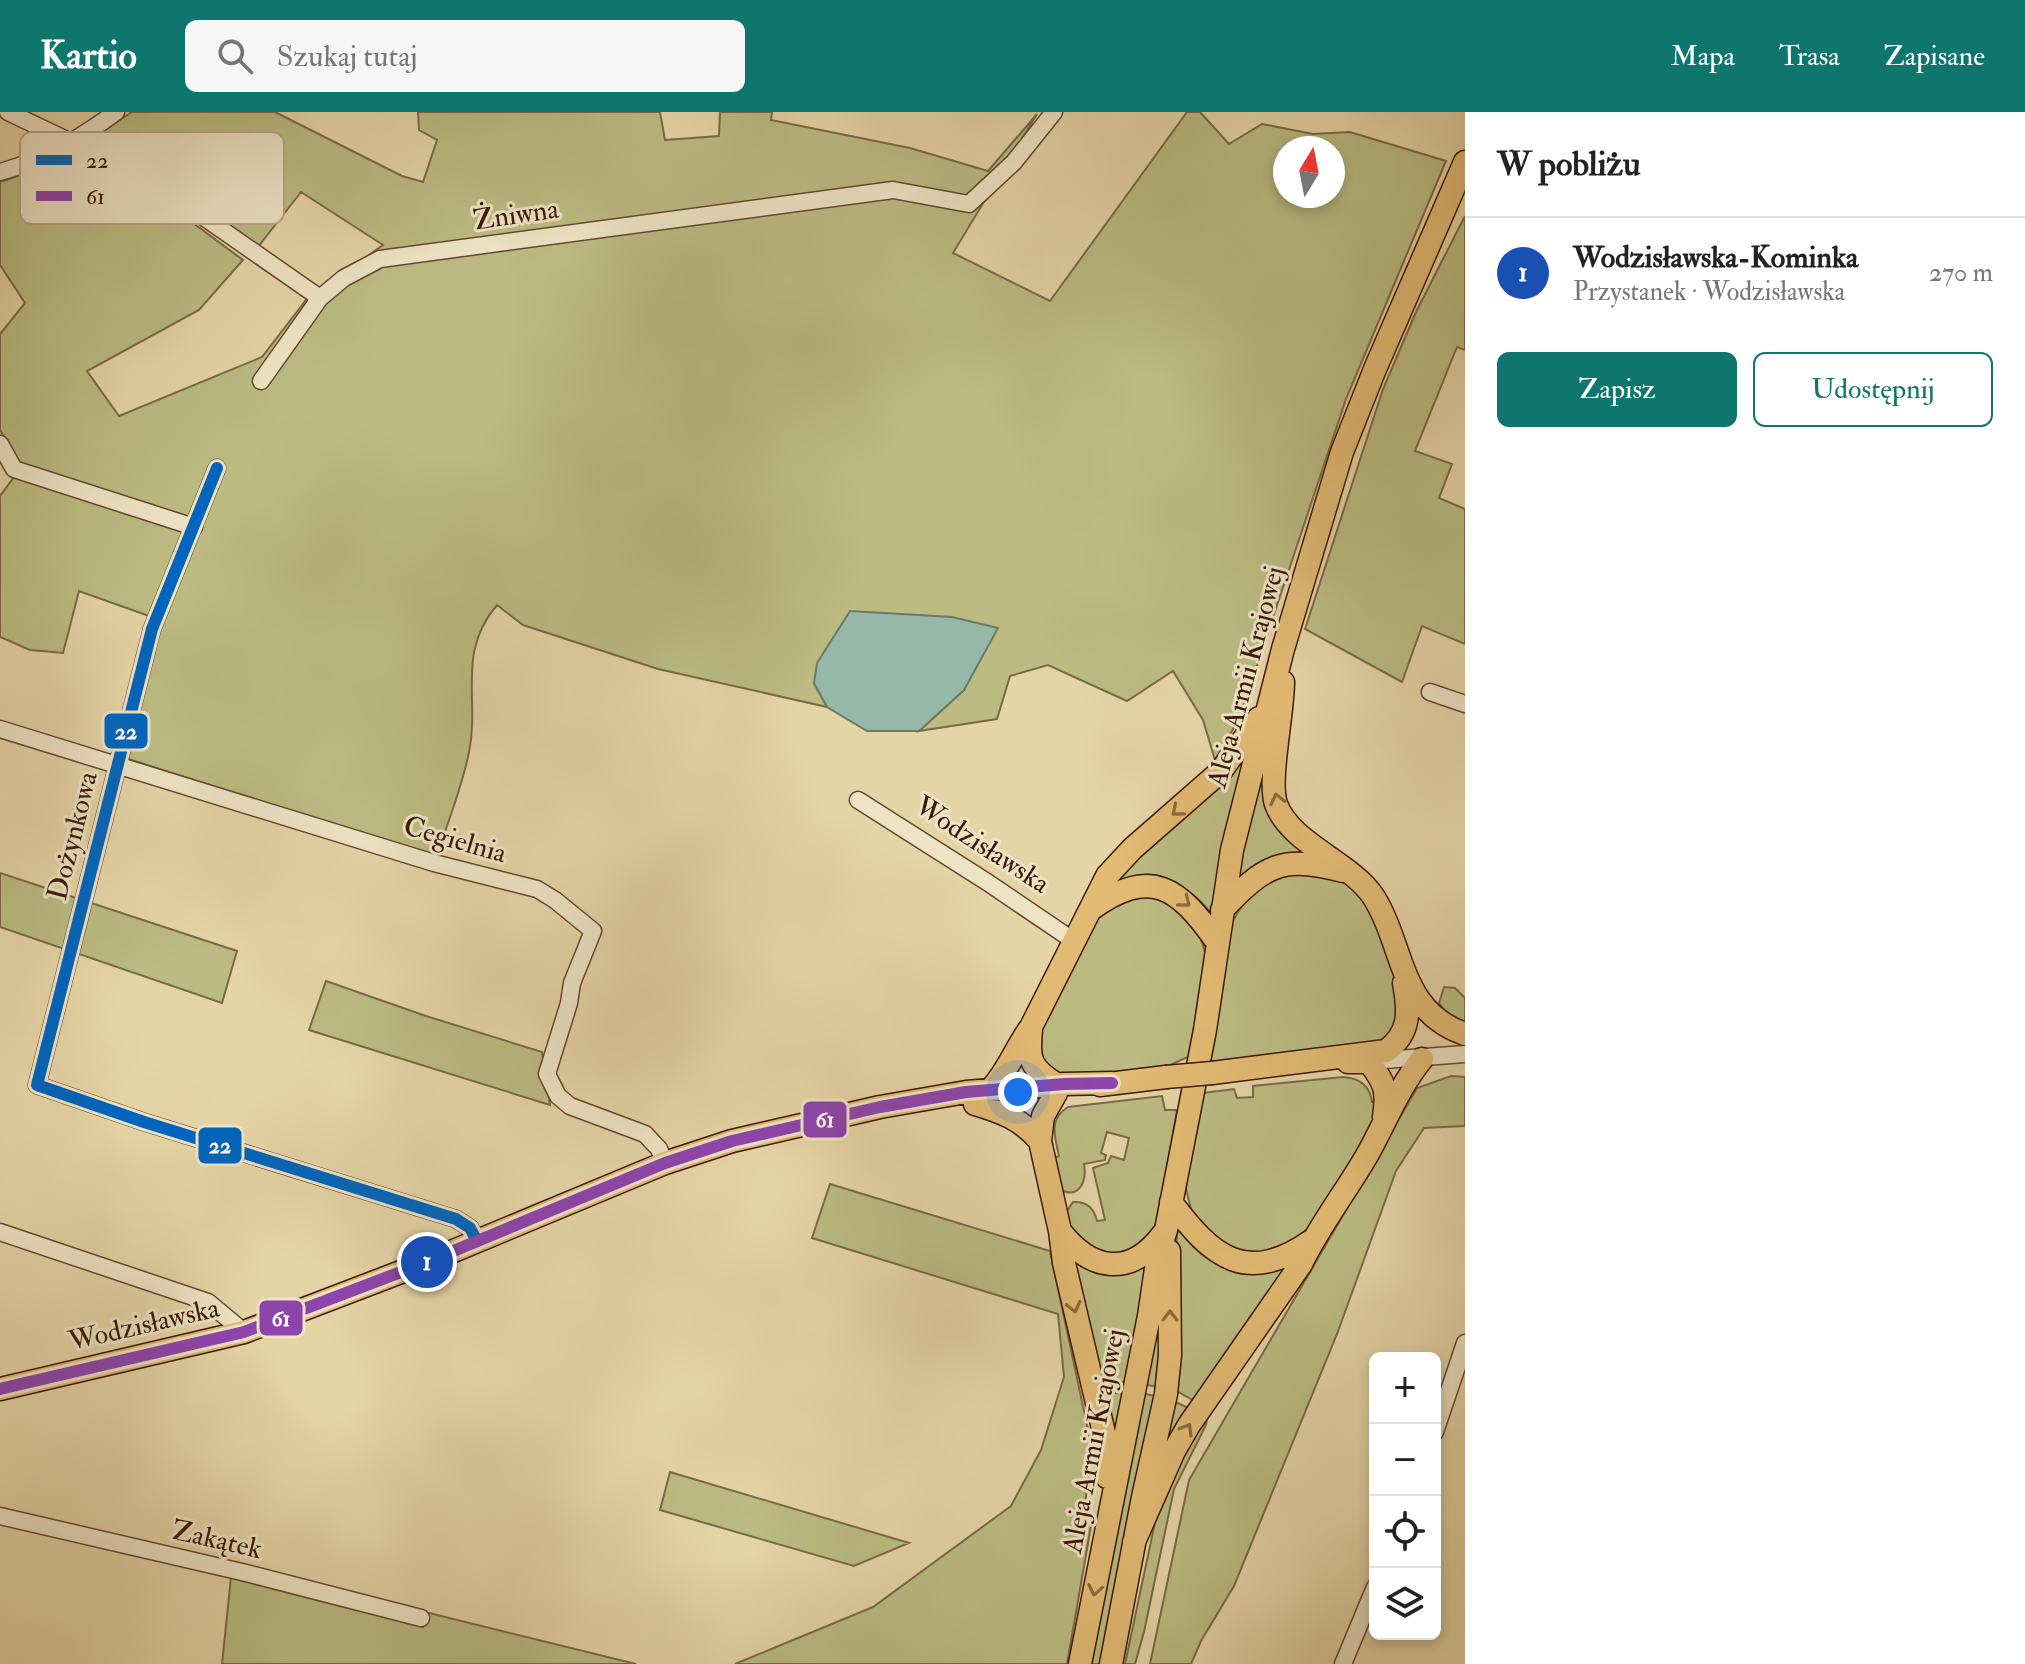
<!DOCTYPE html>
<html lang="pl">
<head>
<meta charset="utf-8">
<style>
  body { margin:0; font-family:"IM FELL Double Pica",serif; background:#f6f6f6; color:#222 }
  .controls { position:absolute; right:24px; bottom:24px; display:grid; overflow:hidden; border-radius:12px; box-shadow:0 4px 12px #0003 }
  .controls button { width:72px; height:72px; display:grid; place-items:center; padding:0; border:0; border-bottom:2px solid #e0e0e0; background:#fff; color:#222; font:40px sans-serif }
  .compass { position:absolute; left:1273px; top:24px; width:72px; height:72px; border-radius:50%; background:#fff; box-shadow:0 4px 12px #0003; rotate:10deg }
  .you { position:absolute; left:1018px; top:980px; width:28px; height:28px; margin:-20px; border:6px solid #fff; border-radius:50%; background:#1a73e8; box-shadow:0 0 0 12px #1a73e833 }
  .badge { display:grid; place-items:center; width:52px; height:52px; border-radius:50%; background:#0f766e; color:#fff; font-size:26px; font-weight:700 }
  .pin { position:absolute; translate:-50% -50%; border:4px solid #fff; box-shadow:0 2px 8px #0006 }
  .list { margin:0; padding:0; list-style:none }
  h2 { display:flex; justify-content:space-between; align-items:center; height:104px; margin:0; padding:0 32px; font-size:34px }
  h2 small { font-size:26px; font-weight:400; color:#767676 }
  .list li { display:grid; grid-template-columns:52px 1fr auto; gap:24px; align-items:center; box-sizing:border-box; height:112px; padding:0 32px; border-top:2px solid #e0e0e0 }
  .list b { display:block; font-size:30px; white-space:nowrap }
  .list p { margin:0; font-size:26px; white-space:nowrap; color:#767676 }
  .list em { font-size:26px; font-style:normal; color:#767676 }
  .actions { display:flex; gap:16px; padding:24px 32px }
  .actions a { flex:1; padding:18px 0; border:2px solid #0f766e; border-radius:12px; text-align:center; font-size:28px; color:#0f766e }
  .actions .main { background:#0f766e; color:#fff }
  .icon { flex:none; width:44px; height:44px; fill:none; stroke:currentColor; stroke-width:2; stroke-linecap:round; stroke-linejoin:round }
  .map { position:relative; flex:none; width:1465px; height:1552px; overflow:hidden }
  header { display:flex; align-items:center; gap:48px; box-sizing:border-box; height:112px; padding:0 40px; background:#0f766e; color:#fff }
  header strong { font-size:38px }
  nav { display:flex; gap:44px; margin-inline-start:auto; font-size:28px }
  .search { width:560px; height:72px; background:#f6f6f6; display:flex; align-items:center; gap:20px; box-sizing:border-box; padding:0 28px; border-radius:12px; color:#767676; font-size:30px }
  main { display:flex }
  aside { flex:1; background:#fff }
  .map>svg:first-child { display:block }
  .green { fill:#bbbb82; stroke:#7a6a44; stroke-width:2; fill-rule:evenodd }
  .water { fill:#96b8a8; stroke:#717868; stroke-width:2 }
  .lines { fill:none; stroke-linecap:round; stroke-linejoin:round }
  .minor-casing { stroke:#65472f; stroke-width:19 }
  .major-casing { stroke:#3a1807; stroke-width:25 }
  .minor { stroke:#eee3c5; stroke-width:16 }
  .major { stroke:#e2ba73; stroke-width:22 }
  .major-bridge-casing { stroke:#3a1807; stroke-width:25; stroke-linecap:butt }
  .major-bridge { stroke:#e2ba73; stroke-width:22 }
  .bus-1-casing { stroke:#eee3c5; stroke-width:18 }
  .bus-2-casing { stroke:#eee3c5; stroke-width:18 }
  .bus-1 { stroke:#0065bd; stroke-width:12 }
  .bus-2 { stroke:#8e44ad; stroke-width:12 }
  .oneway { stroke:#8e693d }
  .labels { text-anchor:middle; dominant-baseline:central; stroke-width:6; stroke-linejoin:round; paint-order:stroke }
  .street-label { font-size:28px; fill:#3a1807; stroke:#eee3c5 }
  .key { fill:#eee3c5; stroke:#b8a68c; stroke-width:2 }
  .key-label { font-size:22px; fill:#3a1807 }
  .line-badge { stroke:#eee3c5; stroke-width:3 }
  .badge-label { font-size:22px; text-anchor:middle; font-weight:bold; fill:#fff }
</style>
</head>
<body>
<header>
<strong>Kartio</strong>
<div class="search"><svg class="icon" aria-label="search" viewBox="0 0 24 24"><circle cx="10" cy="10" r="6"/><path d="M15 15l6 6"/></svg>Szukaj tutaj</div>
<nav><a>Mapa</a><a>Trasa</a><a>Zapisane</a></nav>
</header>
<main>
<div class="map">
<svg width="1465" height="1552" viewBox="0 0 1465 1552">
  <rect width="100%" height="100%" fill="#e5d4a6"/>
  <filter id="stains"><feTurbulence type="fractalNoise" baseFrequency=".0025" numOctaves="4"/><feColorMatrix values="0 0 0 0 .2 0 0 0 0 .09 0 0 0 0 .02 0 0 0 .5 -.17"/></filter>
  <radialGradient id="worn" r=".72"><stop offset=".6" stop-color="#630" stop-opacity="0"/><stop offset="1" stop-color="#630" stop-opacity=".3"/></radialGradient>
  <!-- green -->
  <path class="green" d="M132 0H275L402 64 423 70 437 28 419 18 418 0H660L665 28 719 24 720 0H772L771 8 910 36 988 59 1037 2 953 141 1050 189 1187 0H1200L1229 32 1262 12 1313 22 1350 20 1446 49 1346 287 1239 607 1215 648 1203 608 1173 559 1127 589 1048 553 1010 564 997 607 919 619 964 578 814 571 827 595 658 557 523 513 497 493C456 541 480 587 469 640 462 676 447 712 436 746L116 643 138 567 149 504 79 479 63 541 30 538 0 525V384L17 361 13 340 0 318V222L25 191 0 153V70L46 54 77 37 101 43 243 148 199 198 87 259 119 304 262 245 306 188 383 133 301 80 258 135 109 30 104 18ZM1285 36H1333V84H1285Z
    M1465 104V238L1457 235 1415 339 1452 352 1439 386 1465 397V532L1422 514 1402 570 1305 517 1383 277 1416 200Z
    M1237 647 1244 650 1214 800 1211 801C1187 771 1152 756 1114 770Z
    M1260 654 1306 740C1282 741 1257 748 1239 766L1247 708Z
    M1300 760C1313 763 1330 764 1342 770 1378 785 1391 855 1403 889L1402 900 1388 928 1210 950 1232 811C1246 781 1268 767 1300 760Z
    M0 761 237 839 222 891 0 815Z
    M1146 784C1180 791 1203 815 1206 849L1190 944 1168 954 1075 966 1062 965 1044 954 1037 925 1095 808 1122 788Z
    M326 869 426 904 542 940 550 993 309 918Z
    M1444 875 1455 876 1465 886V910L1447 902 1439 891Z
    M1451 964 1465 965V1014L1424 1016 1396 1059 1337 1222 1234 1474 1201 1529 1191 1552H1150L1189 1368 1417 976Z
    M1343 965C1360 966 1370 974 1372 990H1381L1360 1039 1308 1116 1294 1129 1262 1140 1230 1137 1193 1105 1185 1073 1203 981 1234 977 1237 986 1253 985V974Z
    M1162 984 1165 998H1177L1157 1112 1139 1134 1119 1141 1104 1142 1073 1123 1065 1102 1073 1090C1086 1089 1094 1096 1097 1109L1105 1108 1093 1056 1108 1051 1111 1044 1124 1048 1129 1026 1107 1020 1101 1041 1106 1043 1105 1048 1084 1052C1087 1070 1079 1088 1059 1077L1052 1047 1059 1044C1055 1025 1048 1007 1068 995Z
    M830 1072 1050 1139 1091 1332 1084 1405 1091 1414 1067 1552H735L873 1495 1011 1394 1041 1338 1064 1265 1058 1202 812 1126Z
    M1180 1119C1213 1164 1235 1157 1286 1155L1198 1291 1173 1277 1176 1139 1177 1121Z
    M1072 1149C1102 1167 1118 1161 1149 1153L1127 1269 1099 1275Z
    M1159 1185 1161 1276 1143 1272Z
    M1125 1279 1115 1331 1101 1284Z
    M1142 1281 1159 1285 1102 1552H1089Z
    M1171 1288 1193 1298 1162 1352Z
    M1200 1304 1207 1307 1206 1313 1174 1377 1144 1520 1135 1552H1125L1161 1382Z
    M670 1360 909 1431 854 1454 660 1398Z
    M231 1465 423 1515 429 1501 636 1552H222Z"/>
  <!-- water -->
  <path class="water" d="M850 499 952 505 998 516 964 578 919 619H867L827 595 814 571 817 551Z"/>
  <g class="lines">
    <defs>
      <path id="minor" d="M8 0 73 31 103 35 320 186
        M0 60C44 48 79 27 116 0
        M261 269 320 186 344 166 380 147 893 78 969 92 1014 50 1054 0
        M0 332 14 357 194 415
        M217 356 152 517 37 973 144 1010 456 1107 470 1116 477 1129
        M1430 580 1465 592
        M0 617 434 751 537 777 555 788 593 819 572 871 569 891 547 962 558 984 570 994 645 1022 659 1037 665 1051
        M858 688 987 770 1074 829
        M1371 949 1465 942
        M0 1120 208 1190 244 1220
        M1435 1320 1465 1231
        M0 1404 242 1460 421 1506
        M1343 1552 1375 1475"/>
      <path id="major" d="M1283 570C1283 601 1268 668 1276 692 1290 731 1350 750 1373 784 1405 834 1398 899 1465 922
        M1090 798C1151 753 1179 776 1217 830
        M1222 798C1265 753 1281 743 1343 759
        M1031 918C1028 947 1030 956 1056 972
        M1348 950H1369C1385 971 1388 978 1384 1005
        M1212 961 1386 939C1411 921 1409 899 1404 871
        M1100 973 1166 965
        M991 977C1008 959 1016 935 1031 915L1107 764 1132 737 1221 659 1259 606
        M1056 981 1043 1004 1040 1029 1060 1119 1064 1151 1105 1325 1107 1365
        M975 992C1002 1000 1021 1007 1040 1029
        M1171 1090C1212 1145 1246 1174 1311 1129
        M1060 1119C1091 1159 1130 1166 1163 1122
        M0 1277 244 1220 427 1150 665 1051 732 1029 880 995 966 980 1064 972 1112 971
        M1134 1430 1174 1339 1189 1313 1301 1152C1319 1114 1345 1081 1366 1045 1385 1012 1398 976 1422 947
        M1080 1552 1149 1204 1158 1143 1166 1118 1205 918 1232 738 1283 537 1342 340 1375 257 1465 50
        M1111 1552 1143 1385 1166 1282 1170 1243 1169 1139"/>
    </defs>
    <!-- minor casing -->
    <use href="#minor" class="minor-casing"/>
    <!-- major casing -->
    <use href="#major" class="major-casing"/>
    <!-- minor -->
    <use href="#minor" class="minor"/>
    <!-- major -->
    <use href="#major" class="major"/>
    <defs>
      <path id="major-bridge" d="M1166 965 1212 961"/>
    </defs>
    <!-- major-bridge casing -->
    <use href="#major-bridge" class="major-bridge-casing"/>
    <!-- major-bridge -->
    <use href="#major-bridge" class="major-bridge"/>
    <defs>
      <path id="bus-1" d="M217 356 152 517 37 973 144 1010 456 1107 470 1116 477 1129"/>
      <path id="bus-2" d="M0 1277 244 1220 427 1150 665 1051 732 1029 880 995 966 980 1064 972 1112 971"/>
    </defs>
    <!-- bus-1 casing -->
    <use href="#bus-1" class="bus-1-casing"/>
    <!-- bus-2 casing -->
    <use href="#bus-2" class="bus-2-casing"/>
    <!-- bus-1 -->
    <use href="#bus-1" class="bus-1"/>
    <!-- bus-2 -->
    <use href="#bus-2" class="bus-2"/>
  </g>
  <!-- one-way arrows -->
  <defs><path id="oneway-chevron" d="M-2-3.5L2.5 0L-2 3.5" fill="none" stroke-width="1.6" stroke-linecap="round" stroke-linejoin="round" transform="scale(2)"/></defs>
  <g class="oneway">
    <use href="#oneway-chevron" transform="translate(1277 687) rotate(-103)"/>
    <use href="#oneway-chevron" transform="translate(1177 699) rotate(140)"/>
    <use href="#oneway-chevron" transform="translate(1185 790) rotate(39)"/>
    <use href="#oneway-chevron" transform="translate(1074 1195) rotate(77)"/>
    <use href="#oneway-chevron" transform="translate(1170 1204) rotate(-90)"/>
    <use href="#oneway-chevron" transform="translate(1187 1317) rotate(-59)"/>
    <use href="#oneway-chevron" transform="translate(1095 1478) rotate(101)"/>
  </g>
  <g class="labels">
    <!-- street labels -->
    <g class="street-label">
      <text transform="translate(516 103) rotate(-8)">Żniwna</text>
      <text transform="translate(1246 565) rotate(-75)">Aleja Armii Krajowej</text>
      <text transform="translate(73 724) rotate(-76)">Dożynkowa</text>
      <text transform="translate(455 728) rotate(16)">Cegielnia</text>
      <text transform="translate(982 733) rotate(33)">Wodzisławska</text>
      <text transform="translate(144 1213) rotate(-13)">Wodzisławska</text>
      <text transform="translate(1094 1329) rotate(-79)">Aleja Armii Krajowej</text>
      <text transform="translate(217 1428) rotate(13)">Zakątek</text>
    </g>
  </g>
  <!-- legend -->
  <rect x="20" y="20" width="264" height="92" rx="12" class="key"/>
  <rect x="36" y="43" width="36" height="10" fill="#0065bd"/>
  <rect x="36" y="79" width="36" height="10" fill="#8e44ad"/>
  <g class="key-label">
    <text x="86" y="56">22</text>
    <text x="86" y="92">61</text>
  </g>
  <g class="line-badge">
    <rect x="103" y="600" width="46" height="38" rx="8" fill="#0065bd"/>
    <rect x="802" y="988" width="46" height="39" rx="8" fill="#8e44ad"/>
    <rect x="197" y="1014" width="46" height="39" rx="8" fill="#0065bd"/>
    <rect x="258" y="1187" width="46" height="38" rx="8" fill="#8e44ad"/>
  </g>
  <g class="badge-label">
    <text x="126" y="627">22</text>
    <text x="825" y="1015">61</text>
    <text x="220" y="1041">22</text>
    <text x="281" y="1214">61</text>
  </g>
  <rect width="100%" height="100%" filter="url(#stains)"/>
  <rect width="100%" height="100%" fill="url(#worn)"/>
</svg>
<div class="controls">
<button>+</button>
<button>−</button>
<button><svg class="icon" aria-label="locate" viewBox="0 0 24 24"><circle cx="12" cy="12" r="6"/><path d="M12 2v4M12 18v4M2 12h4M18 12h4"/></svg></button>
<button><svg class="icon" aria-label="layers" viewBox="0 0 24 24"><path d="M12 4l9 5-9 5-9-5zM3 14l9 5 9-5"/></svg></button>
</div>
<svg class="compass" viewBox="-18 -18 36 36"><path d="M0-13l5 13h-10z" fill="#e53935"/><path d="M0 13l5-13h-10z" fill="#767676"/></svg>
<div class="you"></div>
<div class="pin badge" style="left:427px;top:1150px;background:#1a4fb4">1</div>
</div>
<aside>
<h2>W pobliżu<small></small></h2>
<ul class="list">
<li><span class="badge" style="background:#1a4fb4">1</span><div><b>Wodzisławska-Kominka</b><p>Przystanek · Wodzisławska</p></div><em>270 m</em></li>
</ul>
<div class="actions"><a class="main">Zapisz</a><a>Udostępnij</a></div>
</aside>
</main>
</body>
</html>
